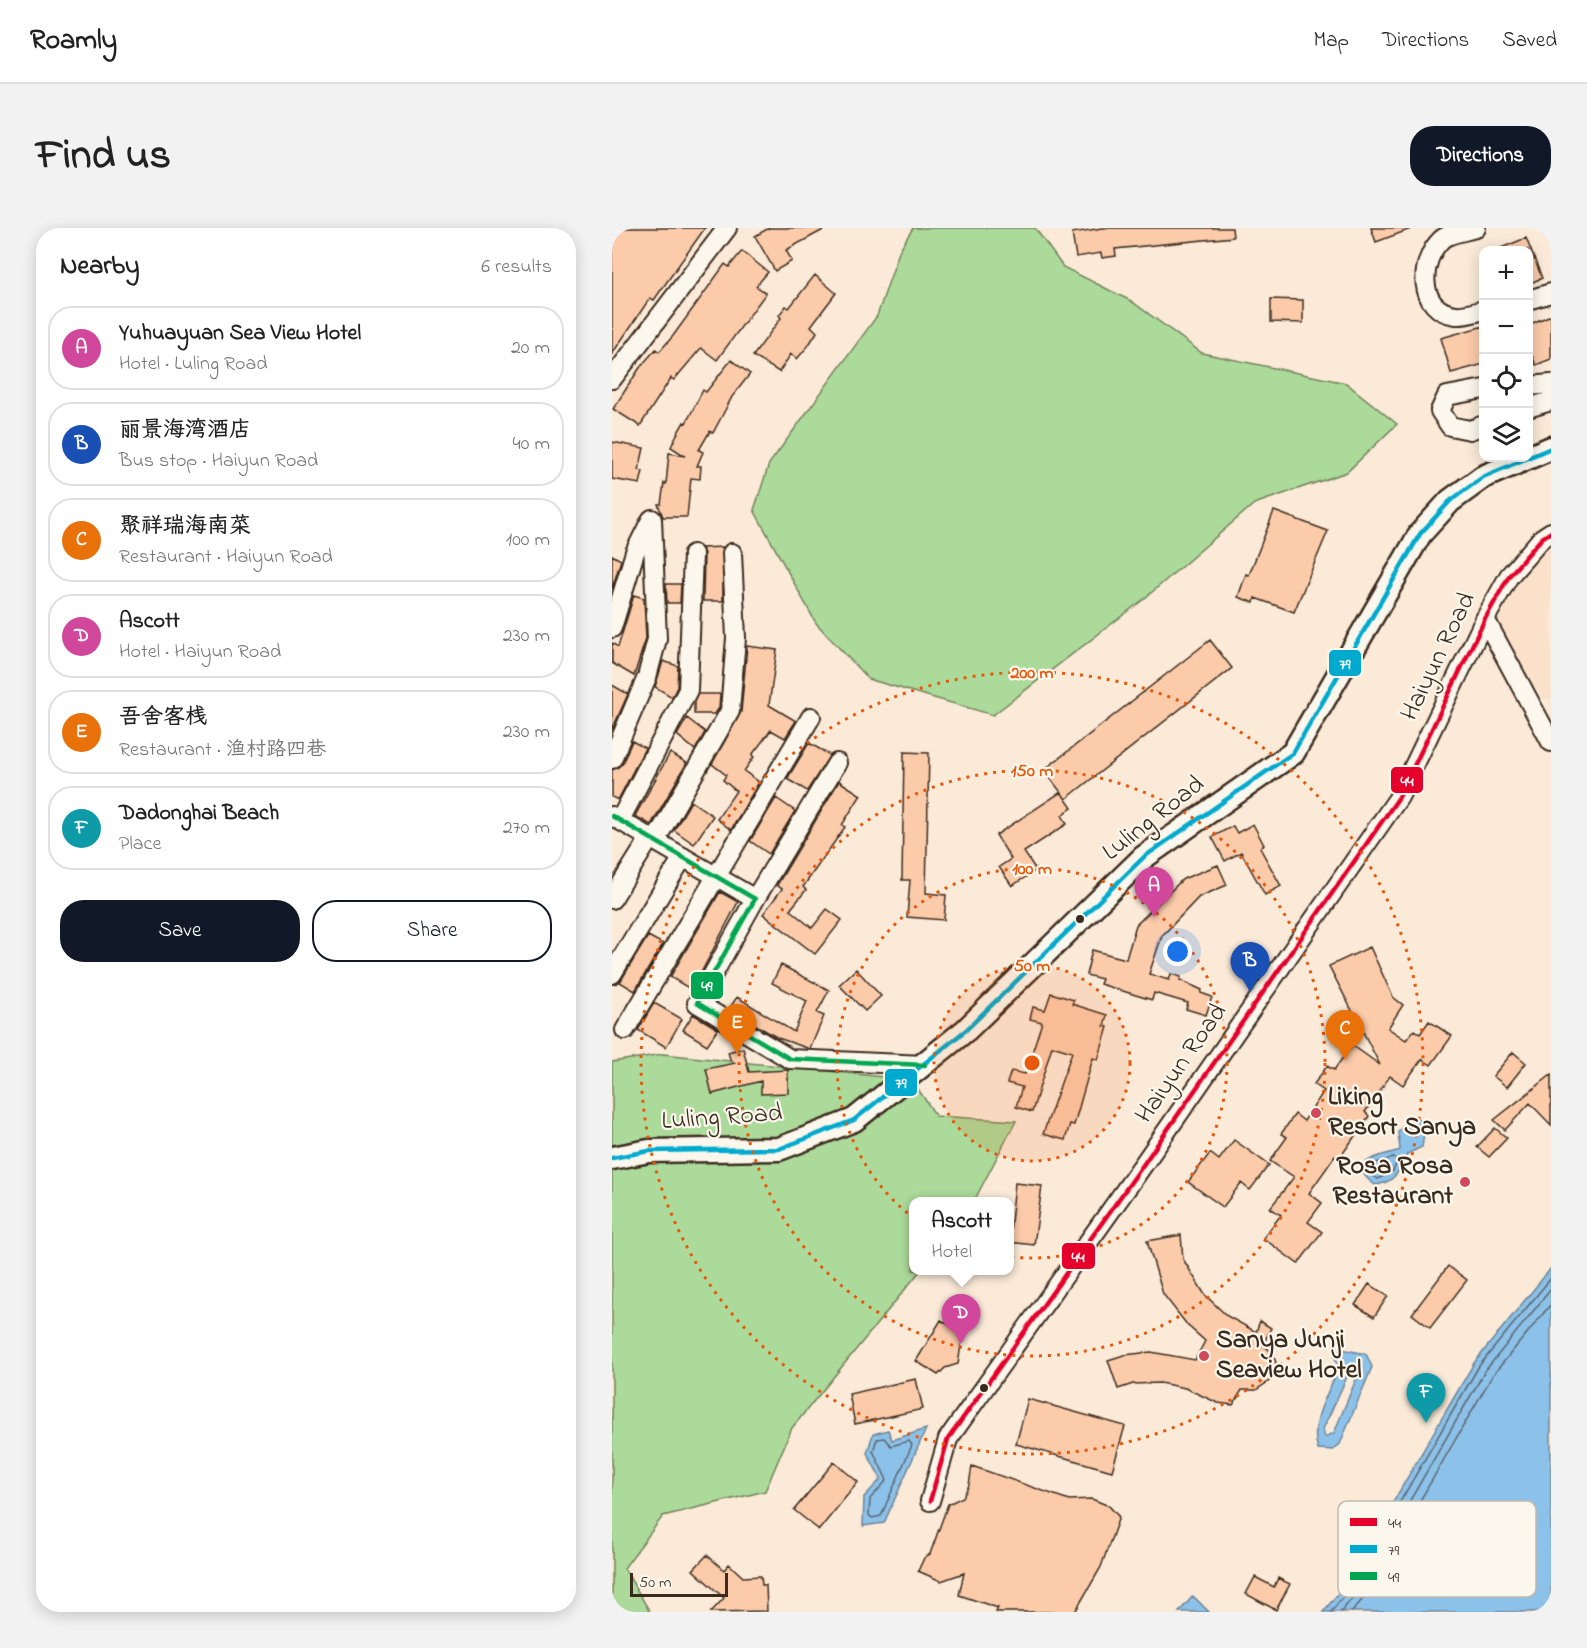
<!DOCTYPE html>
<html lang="en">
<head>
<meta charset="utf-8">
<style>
  body { margin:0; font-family:"Indie Flower","LXGW WenKai TC",sans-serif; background:#f2f2f2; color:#222 }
  .controls { position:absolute; right:18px; top:18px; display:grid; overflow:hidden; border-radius:12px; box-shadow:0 3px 15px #0003 }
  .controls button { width:54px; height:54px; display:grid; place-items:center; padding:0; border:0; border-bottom:2px solid #e0e0e0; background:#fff; color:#222; font:30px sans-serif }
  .scale { position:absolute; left:18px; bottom:15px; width:98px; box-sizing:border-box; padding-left:6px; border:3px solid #3b2a1e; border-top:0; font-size:16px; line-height:21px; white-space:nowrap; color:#3b2a1e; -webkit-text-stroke:4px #fbf7ec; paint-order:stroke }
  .you { position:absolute; left:566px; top:724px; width:21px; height:21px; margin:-15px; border:4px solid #fff; border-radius:50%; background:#1a73e8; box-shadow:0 0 0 9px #1a73e833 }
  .badge { display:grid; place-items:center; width:39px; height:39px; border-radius:50%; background:#111827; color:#fff; font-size:20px; font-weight:700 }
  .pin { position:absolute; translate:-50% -50px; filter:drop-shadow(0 2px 3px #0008) }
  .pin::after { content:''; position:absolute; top:32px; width:21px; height:18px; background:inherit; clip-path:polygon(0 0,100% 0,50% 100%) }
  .popup { position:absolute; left:297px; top:969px; width:105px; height:78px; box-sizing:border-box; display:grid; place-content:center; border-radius:12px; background:#fff; filter:drop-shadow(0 2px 4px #0005); font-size:20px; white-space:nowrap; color:#767676 }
  .popup b { font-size:22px; color:#222 }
  .popup::after { content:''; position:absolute; left:50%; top:100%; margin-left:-12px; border:12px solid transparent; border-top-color:#fff }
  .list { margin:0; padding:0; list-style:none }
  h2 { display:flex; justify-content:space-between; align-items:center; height:78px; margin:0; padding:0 24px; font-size:26px }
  h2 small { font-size:20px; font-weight:400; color:#767676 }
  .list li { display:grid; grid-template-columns:39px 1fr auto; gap:18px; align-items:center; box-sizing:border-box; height:84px; margin:0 12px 12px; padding:0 12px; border:2px solid #e0e0e0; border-radius:24px }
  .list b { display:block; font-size:22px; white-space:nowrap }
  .list p { margin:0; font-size:20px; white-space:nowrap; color:#767676 }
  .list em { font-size:20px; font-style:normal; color:#767676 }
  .actions { display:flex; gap:12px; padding:18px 24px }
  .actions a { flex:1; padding:14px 0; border:2px solid #111827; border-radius:24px; text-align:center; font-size:21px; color:#111827 }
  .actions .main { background:#111827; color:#fff }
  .icon { flex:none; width:33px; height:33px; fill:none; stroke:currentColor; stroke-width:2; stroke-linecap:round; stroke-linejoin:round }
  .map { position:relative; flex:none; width:939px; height:1384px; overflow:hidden; border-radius:24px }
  header { display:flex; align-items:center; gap:36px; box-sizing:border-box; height:84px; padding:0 30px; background:#fff; border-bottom:2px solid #e0e0e0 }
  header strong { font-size:28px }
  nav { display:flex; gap:33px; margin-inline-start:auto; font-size:21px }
  .intro { display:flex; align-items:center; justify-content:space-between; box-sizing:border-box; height:144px; padding:0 36px }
  h1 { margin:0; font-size:42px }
  .button { padding:15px 27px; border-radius:24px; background:#111827; color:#fff; font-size:21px; font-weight:700 }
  main { display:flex; gap:36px; padding:0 36px }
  aside { flex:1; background:#fff; border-radius:24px; box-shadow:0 3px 15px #0003 }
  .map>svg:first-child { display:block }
  .built { fill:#fbe1ca }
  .green { fill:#abda9a; stroke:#73825c; stroke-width:1.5 }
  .water { fill:#8cc1e9; stroke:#6c8598; stroke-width:1.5; fill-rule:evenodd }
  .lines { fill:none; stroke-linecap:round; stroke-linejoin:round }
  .shore { stroke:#5b666f; stroke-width:1.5 }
  .building { fill:#fbcbaa; stroke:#3b2a1e; stroke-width:1.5 }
  .minor-casing { stroke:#3b2a1e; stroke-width:22 }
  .major-casing { stroke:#3b2a1e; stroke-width:27 }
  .minor { stroke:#fbf7ec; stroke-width:18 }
  .major { stroke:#fbf7ec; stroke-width:22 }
  .bus-1-casing { stroke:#fbf7ec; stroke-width:9 }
  .bus-2-casing { stroke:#fbf7ec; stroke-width:9 }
  .bus-3-casing { stroke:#fbf7ec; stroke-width:9 }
  .bus-1 { stroke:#e4002b; stroke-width:4.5 }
  .bus-2 { stroke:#00a9ce; stroke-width:4.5 }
  .bus-3 { stroke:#00a651; stroke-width:4.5 }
  .ring { fill:none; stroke:#e8590c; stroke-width:3; stroke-dasharray:3 6 }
  .bus-dot { fill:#3b2a1e; stroke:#fbf7ec; stroke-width:2 }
  .poi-dot { fill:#d1495b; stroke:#fbf7ec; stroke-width:2 }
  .labels { text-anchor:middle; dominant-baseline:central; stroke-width:4.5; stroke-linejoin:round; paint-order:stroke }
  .street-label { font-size:26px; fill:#3b2a1e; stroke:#fbf7ec }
  .poi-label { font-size:26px; font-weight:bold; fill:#3b2a1e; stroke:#fbf7ec; text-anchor:start }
  .key { fill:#fbf7ec; stroke:#c1baae; stroke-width:1.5 }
  .key-label { font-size:16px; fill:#3b2a1e }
  .centre { fill:#e8590c; stroke:#fbf7ec; stroke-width:3 }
  .ring-label { font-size:18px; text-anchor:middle; font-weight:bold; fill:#e8590c; stroke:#fbf7ec; stroke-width:4.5; stroke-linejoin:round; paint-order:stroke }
  .line-badge { stroke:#fbf7ec; stroke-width:2 }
  .badge-label { font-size:16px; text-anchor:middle; font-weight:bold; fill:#fff }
</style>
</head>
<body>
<header>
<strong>Roamly</strong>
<nav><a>Map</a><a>Directions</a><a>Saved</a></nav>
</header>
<div class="intro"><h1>Find us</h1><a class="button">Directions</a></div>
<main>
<aside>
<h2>Nearby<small>6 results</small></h2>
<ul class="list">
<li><span class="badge" style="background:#d1479c">A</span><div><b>Yuhuayuan Sea View Hotel</b><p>Hotel · Luling Road</p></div><em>20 m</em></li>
<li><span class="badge" style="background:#1a4fb4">B</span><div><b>丽景海湾酒店</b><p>Bus stop · Haiyun Road</p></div><em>40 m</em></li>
<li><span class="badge" style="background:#e8710a">C</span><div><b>聚祥瑞海南菜</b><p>Restaurant · Haiyun Road</p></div><em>100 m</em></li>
<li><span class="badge" style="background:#d1479c">D</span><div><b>Ascott</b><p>Hotel · Haiyun Road</p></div><em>230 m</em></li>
<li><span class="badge" style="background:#e8710a">E</span><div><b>吾舍客栈</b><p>Restaurant · 渔村路四巷</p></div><em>230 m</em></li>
<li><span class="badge" style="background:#0f9aa8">F</span><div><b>Dadonghai Beach</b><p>Place</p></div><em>270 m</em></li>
</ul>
<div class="actions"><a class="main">Save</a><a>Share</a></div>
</aside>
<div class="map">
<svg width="939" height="1384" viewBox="0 0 939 1384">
  <rect width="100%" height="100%" fill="#fbead8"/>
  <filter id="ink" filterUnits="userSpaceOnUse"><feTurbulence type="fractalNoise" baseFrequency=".0167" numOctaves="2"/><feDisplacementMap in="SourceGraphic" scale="12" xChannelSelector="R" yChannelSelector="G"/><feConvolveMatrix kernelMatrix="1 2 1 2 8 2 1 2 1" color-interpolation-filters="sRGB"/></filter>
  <g filter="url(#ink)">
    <!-- built -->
    <path class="built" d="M939 306V471H932L880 394 900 349Z"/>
    <!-- green -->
    <path class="green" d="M301 0H423L451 39 519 73 590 125 734 155 785 196 735 244 642 276 532 371 381 487 256 451 204 395 142 282 157 236 265 88 288 21Z
      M51 826 300 852 324 888 404 893 362 973 301 974V1042L308 1043 180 1200 153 1263 51 1288 12 1340 38 1384H0V834Z"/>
    <!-- water -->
    <path class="water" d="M797 891 808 892 813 901 810 919 795 926C788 942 783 955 763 957 729 933 772 927 788 922L786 904Z
      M939 1040V1384H711L733 1357 862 1135Z
      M729 1121 754 1126 760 1139 728 1216 721 1222 706 1221C696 1196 718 1162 727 1139L722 1128 724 1123ZM740 1138H744L747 1144 722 1205 713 1209 711 1201Z
      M314 1201 272 1295 251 1298 252 1269 269 1251 255 1225 261 1206 276 1202 280 1212Z
      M581 1368 597 1384H567Z"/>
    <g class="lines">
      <!-- shore -->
      <path class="shore" d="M782 930 785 934 781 943 766 951 760 947V936Z
        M272 1210 279 1218 297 1213 300 1217 269 1288 260 1290 257 1287 258 1271 275 1252 261 1223 265 1211Z
        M719 1384 738 1360 867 1138 939 1050
        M729 1384 745 1364 873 1143 939 1061
        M740 1384 753 1368 880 1148 939 1076"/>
    </g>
    <!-- building -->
    <path class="building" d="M0 0H93L42 72 38 70 0 126Z
      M157 0H215L174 22 180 33 163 43 143 8Z
      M490 0H620L621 9 503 21 504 28 490 30 489 25 464 29 460 5Z
      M759 0H799V1L764 14Z
      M914 10 930 50 916 56V22H884Z
      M130 23 156 44 144 58 154 65 105 132 89 120 62 152 59 150 28 198 1 181 29 138 44 121 47 124 61 108 113 36 117 39Z
      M203 47 224 65 199 98 205 104 196 118 185 131 179 126 167 144 141 128 169 90 167 87 174 78 177 80Z
      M659 71 691 72V95L659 94Z
      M939 87V131L924 137 916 118V97Z
      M872 98V136L839 145 829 110Z
      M119 132 138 146 120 169 101 205 98 203 87 222 91 224 85 238H89L88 251 79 250 75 289H51L46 276H49L52 255 54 256 57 225 73 228 59 219 65 206 72 194 74 195 91 162 94 164Z
      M0 214 32 220 27 242 31 243 28 256 0 251Z
      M662 283 716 303 682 384 643 370 642 375 626 369 634 346 637 347Z
      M111 319V373H91L92 326 90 320Z
      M0 327 9 332 0 361Z
      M54 356H69L68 375H55Z
      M22 367 32 370 34 410 22 448 0 435V415L6 419Z
      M598 412 620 440 454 571 432 542Z
      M135 418 165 422 157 477 184 493 173 510 159 502 140 527 142 529 132 543 147 554 119 602 105 591 124 563 111 552 114 547 100 536 129 484Z
      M51 433 66 438 65 459 60 469 43 459Z
      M0 457 16 466 0 502Z
      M86 466H108L107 480 103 486H82V474Z
      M75 490 93 504 83 522 65 507Z
      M20 513 33 520 6 572 0 569V542L10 536Z
      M197 515 218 527 195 563 175 551Z
      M292 524 317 525 314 665 334 667 332 692 295 689 298 652H290Z
      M58 525 75 535 39 597 23 588Z
      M227 553 249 567 230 597 233 599 191 659 194 662 178 682 200 700 215 681 230 692 203 726 151 686 170 661 165 657Z
      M449 564 460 580 450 587 455 596 412 624 424 642 400 658 387 639 399 631 384 607Z
      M164 570 183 583 157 626 138 613Z
      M79 573 101 588 82 616 62 602Z
      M641 596 652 617 648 620 669 658 653 667 629 624 613 633 600 609 621 598 625 605Z
      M606 637 615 657 587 669 550 708 537 746 557 752 559 746 569 749 568 752 590 762 589 765 600 769 594 787 574 781 576 775 542 765 540 772 488 756 490 751 474 747 480 722 514 731 524 697 571 651Z
      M108 664 126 674 80 762 58 749Z
      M36 708 51 716 23 763 8 754Z
      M758 719 781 769 791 777 776 800 794 812 802 802 808 806 817 793 840 808 819 837 810 831 791 857 778 848 753 884 757 888 727 931 723 928 697 965 710 975 696 994 710 1004 686 1036 651 1010 669 987 658 980 682 949 658 933 675 909 669 906 683 886 692 893 712 863 702 856 715 838 722 842 740 817 768 837 717 738Z
      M169 737 217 762 205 785 212 788 198 821 166 810 117 781 125 769 182 804 195 773 160 755Z
      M244 741 269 768 253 783 227 757Z
      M439 765 462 772 460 776 495 787 492 798 496 799 486 832 481 830 462 897 458 896 453 912 431 906 460 824 440 818 420 884 404 879 410 859 395 855 399 843 413 846 430 794 418 791 421 779 433 782Z
      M42 775 70 791 54 819 26 802Z
      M81 786 106 801 95 817 71 802Z
      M131 820 137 844 176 842V865L149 866V853L100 866 94 841 123 835 118 831 116 824Z
      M901 824 914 835 895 859 881 848Z
      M939 847V897L918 875 893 902 882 892Z
      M883 900 895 910 877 929 865 919Z
      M622 912 657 937 638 962 629 955 611 979 576 954 598 925 607 932Z
      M403 955 430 958 422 1017 397 1014Z
      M569 1007 571 1031 593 1067 615 1088 644 1104 648 1093 659 1100 651 1117 661 1125 664 1135 663 1149 644 1162H630L621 1177 606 1175 573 1160 548 1155 521 1156 506 1161 496 1132 512 1127 539 1124 583 1132 593 1113 576 1098 551 1066 535 1013Z
      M836 1038 855 1052 818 1100 800 1086Z
      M757 1056 776 1068 762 1089 743 1077Z
      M329 1092 351 1105 346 1136 333 1140 326 1147 304 1133Z
      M304 1151 311 1181 243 1196 237 1166Z
      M416 1171 513 1198 500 1243 404 1216Z
      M222 1234 246 1254 207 1302 182 1282Z
      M360 1238 457 1272 480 1271 497 1278 507 1289 489 1339 463 1384H384L386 1380 347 1367 352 1345 329 1353 306 1343 312 1330 318 1326 336 1276 351 1269 357 1257Z
      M95 1327 112 1342 117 1336 131 1349 149 1348 150 1357H154L155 1383 99 1384 112 1370 81 1342Z
      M643 1349 662 1359 666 1350 678 1356 664 1382 634 1366Z"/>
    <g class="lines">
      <defs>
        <path id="minor" d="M864 0C854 3 836 5 829 12 807 33 805 83 844 87 852 88 864 84 872 82
          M916 72 939 65
          M0 151 115 0
          M916 158 939 156
          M872 161 835 168 828 183 838 198 858 202 872 197
          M916 180 939 173
          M873 391 939 514
          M0 400 23 324 39 292
          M0 531 35 449 45 411 40 291
          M0 588 143 671 85 775 178 831 313 837
          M8 592 76 462 81 326
          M43 613 118 483 124 410 120 325
          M0 671 38 610
          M143 671 225 535
          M0 746 71 629
          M13 802 199 489
          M318 1273 336 1211 524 947 787 569 873 391 897 348 930 310 939 304"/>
        <path id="major" d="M0 930 37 923 167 921 242 892 354 802 532 629 681 525 808 306 838 273 871 249 939 220"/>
      </defs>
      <!-- minor casing -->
      <use href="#minor" class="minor-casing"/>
      <!-- major casing -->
      <use href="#major" class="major-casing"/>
      <!-- minor -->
      <use href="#minor" class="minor"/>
      <!-- major -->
      <use href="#major" class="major"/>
      <defs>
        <path id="bus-1" d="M318 1273 336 1211 524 947 787 569 873 391 897 348 930 310 939 304"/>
        <path id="bus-2" d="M0 930 37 923 167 921 242 892 354 802 532 629 681 525 808 306 838 273 871 249 939 220"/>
        <path id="bus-3" d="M0 588 143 671 85 775 178 831 313 837"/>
      </defs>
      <!-- bus-1 casing -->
      <use href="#bus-1" class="bus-1-casing"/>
      <!-- bus-2 casing -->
      <use href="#bus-2" class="bus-2-casing"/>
      <!-- bus-3 casing -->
      <use href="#bus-3" class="bus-3-casing"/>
      <!-- bus-1 -->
      <use href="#bus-1" class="bus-1"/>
      <!-- bus-2 -->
      <use href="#bus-2" class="bus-2"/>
      <!-- bus-3 -->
      <use href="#bus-3" class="bus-3"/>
    </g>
  </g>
  <!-- distance rings -->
  <circle cx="420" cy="835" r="98" fill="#e8590c" fill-opacity=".12"/>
  <g class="ring">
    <circle cx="420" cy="835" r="98"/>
    <circle cx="420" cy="835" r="195"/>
    <circle cx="420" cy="835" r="293"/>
    <circle cx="420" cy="835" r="391"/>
  </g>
  <!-- markers -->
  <g class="bus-dot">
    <circle cx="468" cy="691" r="5"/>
    <circle cx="372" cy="1160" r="5"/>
  </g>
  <g class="poi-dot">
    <circle cx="704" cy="885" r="6"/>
    <circle cx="853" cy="954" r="6"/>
    <circle cx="592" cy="1128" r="6"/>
  </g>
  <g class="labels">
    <!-- street labels -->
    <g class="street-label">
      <text transform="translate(827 429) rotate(-64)">Haiyun Road</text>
      <text transform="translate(542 591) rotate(-38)">Luling Road</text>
      <text transform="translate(570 836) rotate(-55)">Haiyun Road</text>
      <text transform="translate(110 890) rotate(-4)">Luling Road</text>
    </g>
    <!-- poi labels -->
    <g class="poi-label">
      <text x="716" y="870">Liking<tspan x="716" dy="30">Resort Sanya</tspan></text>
      <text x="841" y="939" text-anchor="end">Rosa Rosa<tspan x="841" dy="30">Restaurant</tspan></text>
      <text x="604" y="1113">Sanya Junji<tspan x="604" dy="30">Seaview Hotel</tspan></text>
    </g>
  </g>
  <!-- legend -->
  <rect x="726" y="1273" width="198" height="96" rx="9" class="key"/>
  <rect x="738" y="1290" width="27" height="8" fill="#e4002b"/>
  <rect x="738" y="1317" width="27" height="8" fill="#00a9ce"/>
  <rect x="738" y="1344" width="27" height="8" fill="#00a651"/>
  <g class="key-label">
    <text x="776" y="1300">44</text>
    <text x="776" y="1327">79</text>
    <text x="776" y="1354">49</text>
  </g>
  <circle cx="420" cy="835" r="9" class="centre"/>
  <g class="ring-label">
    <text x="420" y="450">200 m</text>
    <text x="420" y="548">150 m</text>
    <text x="420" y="646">100 m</text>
    <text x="420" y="743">50 m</text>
  </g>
  <g class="line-badge">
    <rect x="716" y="421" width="34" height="28" rx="6" fill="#00a9ce"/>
    <rect x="778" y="538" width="34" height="28" rx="6" fill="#e4002b"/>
    <rect x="78" y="743" width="34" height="29" rx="6" fill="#00a651"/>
    <rect x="272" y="840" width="34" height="29" rx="6" fill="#00a9ce"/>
    <rect x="449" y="1014" width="35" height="28" rx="6" fill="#e4002b"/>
  </g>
  <g class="badge-label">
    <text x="733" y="441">79</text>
    <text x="795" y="558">44</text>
    <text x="95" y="763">49</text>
    <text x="289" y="860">79</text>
    <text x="466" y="1034">44</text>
  </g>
</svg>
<div class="controls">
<button>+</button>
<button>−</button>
<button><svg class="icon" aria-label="locate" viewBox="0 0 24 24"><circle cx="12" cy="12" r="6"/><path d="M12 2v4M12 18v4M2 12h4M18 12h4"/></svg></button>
<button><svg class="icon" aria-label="layers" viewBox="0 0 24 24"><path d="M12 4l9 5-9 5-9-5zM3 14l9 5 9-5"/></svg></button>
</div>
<div class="scale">50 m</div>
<div class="you"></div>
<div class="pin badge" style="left:542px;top:689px;background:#d1479c">A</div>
<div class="pin badge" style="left:638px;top:764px;background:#1a4fb4">B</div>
<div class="pin badge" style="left:733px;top:832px;background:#e8710a">C</div>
<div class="pin badge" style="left:349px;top:1116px;background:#d1479c">D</div>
<div class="popup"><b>Ascott</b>Hotel</div>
<div class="pin badge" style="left:125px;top:826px;background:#e8710a">E</div>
<div class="pin badge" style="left:814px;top:1195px;background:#0f9aa8">F</div>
</div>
</main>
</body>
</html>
